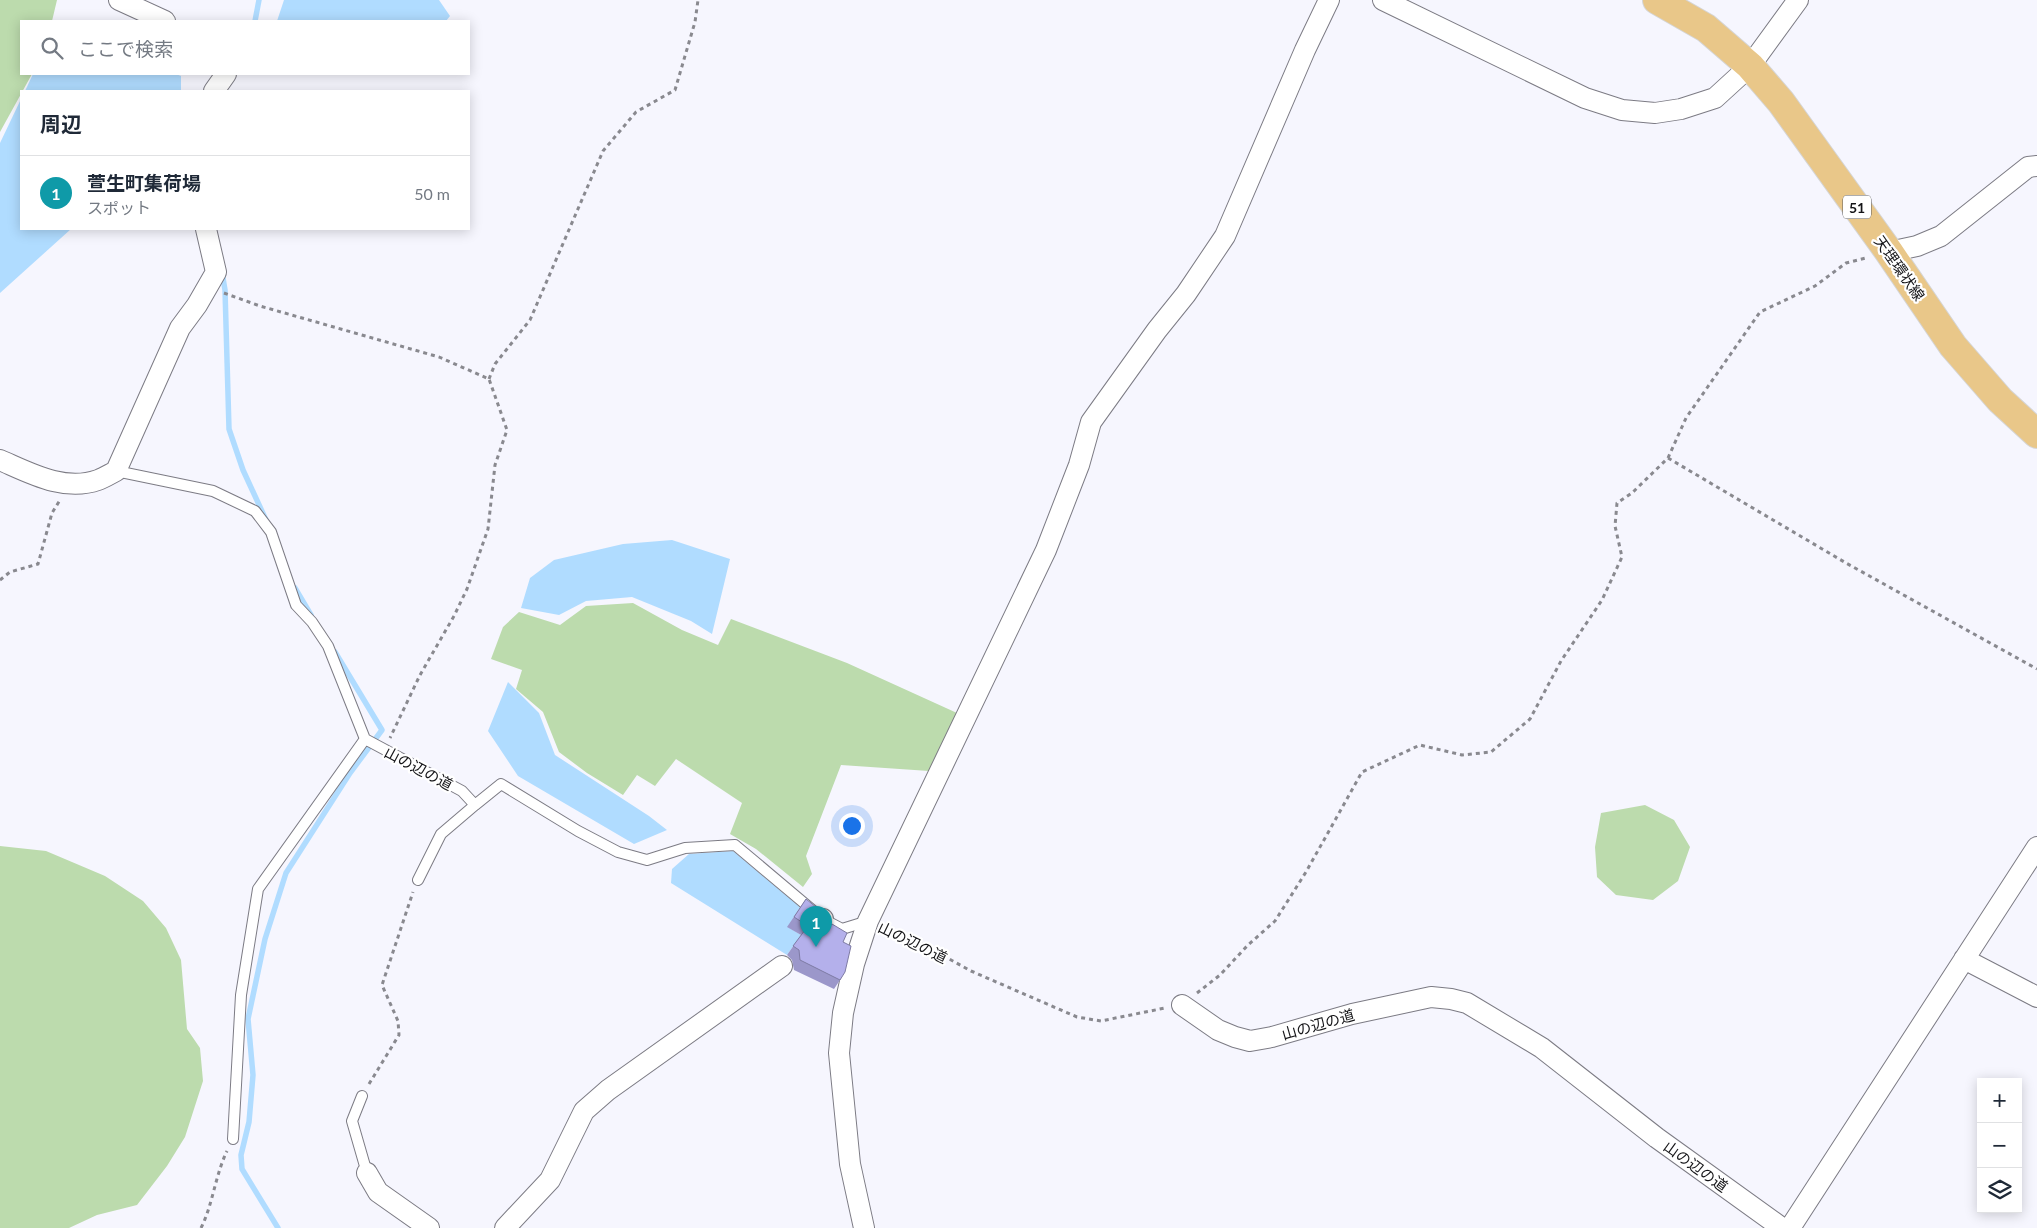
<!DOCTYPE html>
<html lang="ja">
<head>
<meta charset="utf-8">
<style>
  body { margin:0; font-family:Lato,"Noto Sans JP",sans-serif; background:#f2f2f3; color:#1f2937 }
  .controls { position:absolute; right:15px; bottom:15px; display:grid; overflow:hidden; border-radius:0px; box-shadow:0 2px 12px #0003 }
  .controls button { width:45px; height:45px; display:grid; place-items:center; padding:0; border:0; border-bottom:1px solid #e0e1e3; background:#fff; color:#1f2937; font:25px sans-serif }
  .you { position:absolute; left:851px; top:825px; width:18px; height:18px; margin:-12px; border:4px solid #fff; border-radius:50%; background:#1a73e8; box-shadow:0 0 0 8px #1a73e833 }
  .badge { display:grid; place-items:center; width:32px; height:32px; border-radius:50%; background:#1a73e8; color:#fff; font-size:16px; font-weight:700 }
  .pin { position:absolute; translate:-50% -41px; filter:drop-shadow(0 1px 2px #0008) }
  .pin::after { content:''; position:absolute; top:26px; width:18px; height:15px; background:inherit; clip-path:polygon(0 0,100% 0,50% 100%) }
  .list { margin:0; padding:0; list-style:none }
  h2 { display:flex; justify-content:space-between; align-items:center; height:65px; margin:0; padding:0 20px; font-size:21px }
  h2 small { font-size:16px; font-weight:400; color:#747a83 }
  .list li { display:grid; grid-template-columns:32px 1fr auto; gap:15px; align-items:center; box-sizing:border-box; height:75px; padding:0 20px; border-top:1px solid #e0e1e3 }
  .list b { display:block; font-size:19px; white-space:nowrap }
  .list p { margin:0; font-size:16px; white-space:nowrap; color:#747a83 }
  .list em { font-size:16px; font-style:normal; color:#747a83 }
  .icon { flex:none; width:28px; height:28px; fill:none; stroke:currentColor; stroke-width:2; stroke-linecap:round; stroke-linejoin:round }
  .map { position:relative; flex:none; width:2037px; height:1228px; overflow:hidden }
  .search { position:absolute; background:#fff; box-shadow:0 2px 12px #0003; left:20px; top:20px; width:450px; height:55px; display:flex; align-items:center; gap:12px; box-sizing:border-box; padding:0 18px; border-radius:0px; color:#747a83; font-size:19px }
  .panel { position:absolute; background:#fff; box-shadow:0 2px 12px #0003; left:20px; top:90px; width:450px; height:140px; border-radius:0px }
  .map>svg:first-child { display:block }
  .green { fill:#bcdbad }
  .water { fill:#b0dcff }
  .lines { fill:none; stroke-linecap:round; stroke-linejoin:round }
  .stream { stroke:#b0dcff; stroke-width:5.5 }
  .lane-casing { stroke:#7c7b84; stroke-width:12 }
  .street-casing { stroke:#7c7b84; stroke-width:22 }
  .primary-casing { stroke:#d5d5d5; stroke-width:30 }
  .path { stroke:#89898f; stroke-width:3; stroke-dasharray:4 4; stroke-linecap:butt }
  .lane { stroke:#fff; stroke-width:10 }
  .street { stroke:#fff; stroke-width:20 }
  .primary { stroke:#e9c789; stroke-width:28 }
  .wall { fill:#9b97ca }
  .building { fill:#b4b0eb; stroke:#7e7ba4 }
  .labels { text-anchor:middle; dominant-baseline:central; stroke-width:4.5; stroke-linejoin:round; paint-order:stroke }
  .shield { fill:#fff; stroke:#5a5a5d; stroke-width:1 }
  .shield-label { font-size:14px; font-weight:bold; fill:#141417 }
  .street-label { font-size:15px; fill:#141417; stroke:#fff }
</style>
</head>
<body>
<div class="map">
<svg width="2037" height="1228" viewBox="0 0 2037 1228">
  <rect width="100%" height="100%" fill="#f6f6fe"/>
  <!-- green -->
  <path class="green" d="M0 0H57L52 21H21V74H32L0 132Z
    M633 603 682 630 718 645 731 619 847 663 957 713 929 771 841 765 806 856 812 874 803 887 756 849 730 834 742 803 676 759 655 786 637 775 623 795 587 773 559 752 543 712 516 689 522 670 491 659 503 627 519 612 560 625 586 606Z
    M1645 805 1674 820 1690 847 1678 881 1653 900 1616 895 1597 877 1595 847 1601 813Z
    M0 846 46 851 105 876 143 901 166 928 181 960 187 1029 200 1048 203 1081 185 1137 167 1166 137 1205 97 1215 69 1228H0Z"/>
  <!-- water -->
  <path class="water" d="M284 0H439L450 16 446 21H277Z
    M33 74H176L181 76V91H25Z
    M21 99V229H71L0 293V143Z
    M672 540 730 559 712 634 691 621 632 597 586 601 559 615 521 608 530 578 554 560 623 544Z
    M508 682 539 713 555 755 649 816 667 830 634 844 518 776 488 731Z
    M733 851 800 907 788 927 801 935 787 955 671 883 672 869 689 854Z"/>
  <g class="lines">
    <!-- stream -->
    <path class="stream" d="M255 21 259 0
      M222 272 225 290 229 429 243 470 266 520
      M295 588 311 615
      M278 1228 242 1169 241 1155 249 1122 253 1075 248 1019 265 939 286 873 350 773 382 730 335 652"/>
    <defs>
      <path id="lane" d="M116 471 213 491 255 511 271 532 296 605 312 622 328 646 365 739 462 791 475 805 501 784 578 831 618 852 647 860 685 848 735 845 823 919 842 929 868 921
        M418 880 441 834 475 805
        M362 1096 352 1121 367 1173
        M233 1139 241 995 258 889 365 739"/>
      <path id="street" d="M119 0 165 21
        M1383 0 1585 98 1622 110 1655 113 1681 109 1715 98 1750 66 1798 0
        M214 91 226 74
        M1889 252 1917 246 1941 236 2028 167 2037 166
        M0 460C30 473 64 492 98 480 104 478 110 474 116 471L180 328 197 305 216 272 206 229
        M817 925 823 919
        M1964 959 2037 997
        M1182 1005 1218 1030 1235 1037 1250 1041 1272 1037 1352 1014 1431 997 1451 999 1467 1003 1542 1048 1657 1138 1782 1228
        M367 1173 378 1192 429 1228
        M505 1228 550 1180 584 1111 608 1090 782 966
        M864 1228 850 1164 839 1053 843 1013 854 964 868 921 1046 550 1079 465 1091 422 1157 330 1186 294 1225 236 1305 50 1329 0
        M1790 1228 2037 847"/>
      <path id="primary" d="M1657 0 1706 28 1750 66 1781 102 1889 252 1953 346 2000 400 2037 434"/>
    </defs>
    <!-- lane casing -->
    <use href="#lane" class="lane-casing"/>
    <!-- street casing -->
    <use href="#street" class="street-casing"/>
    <!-- primary casing -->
    <use href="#primary" class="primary-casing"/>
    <!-- path -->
    <path class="path" d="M224 293 260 306 439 357 489 379 507 430 495 465 488 529 467 589 454 616 420 675 390 738
      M489 379 495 364 530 320 603 151 636 112 675 90 695 22 698 0
      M1668 458 1846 563 2037 669
      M0 580 10 572 38 564 52 513 60 500
      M885 928 924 945 971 971 1077 1017 1101 1021 1165 1008
      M1197 993 1220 975 1248 945 1275 921 1306 872 1362 772 1420 745 1462 755 1491 752 1530 719 1561 661 1602 600 1622 557 1615 526 1617 503 1632 493 1668 458 1686 418 1760 312 1815 286 1846 263 1866 258
      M369 1084 399 1035 398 1021 382 985 413 892
      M201 1228C213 1204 215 1176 227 1151"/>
    <!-- lane -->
    <use href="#lane" class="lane"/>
    <!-- street -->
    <use href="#street" class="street"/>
    <!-- primary -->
    <use href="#primary" class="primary"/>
  </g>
  <!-- wall -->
  <path class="wall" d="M806 899 812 913V919L816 924 843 942 840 980 834 989 794 970 792 960 787 955 801 935 787 927Z"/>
  <!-- building -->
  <path class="building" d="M806 899 816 907 812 913V919L816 924 826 927 832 924 847 933 843 942 851 946 845 972 840 980 800 960 799 950 793 946 808 926 794 917Z"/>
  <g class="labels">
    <!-- shield labels -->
    <rect class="shield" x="1843" y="195.5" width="28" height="23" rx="4"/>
    <g class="shield-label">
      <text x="1857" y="207">51</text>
    </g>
    <!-- street labels -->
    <g class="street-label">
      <text transform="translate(1900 268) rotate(55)">天理環状線</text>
      <text transform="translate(419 768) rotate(28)">山の辺の道</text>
      <text transform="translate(913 942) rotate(26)">山の辺の道</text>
      <text transform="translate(1318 1024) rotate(-16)">山の辺の道</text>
      <text transform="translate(1696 1166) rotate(36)">山の辺の道</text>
    </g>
  </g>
</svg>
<div class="controls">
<button>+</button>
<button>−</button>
<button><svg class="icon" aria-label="layers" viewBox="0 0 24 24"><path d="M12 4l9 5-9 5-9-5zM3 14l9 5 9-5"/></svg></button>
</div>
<div class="you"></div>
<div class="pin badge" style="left:816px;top:947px;background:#0f9aa8">1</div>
<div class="search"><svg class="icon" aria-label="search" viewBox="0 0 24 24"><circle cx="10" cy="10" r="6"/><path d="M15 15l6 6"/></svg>ここで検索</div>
<section class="panel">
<h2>周辺<small></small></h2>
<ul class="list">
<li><span class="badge" style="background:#0f9aa8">1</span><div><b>萱生町集荷場</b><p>スポット</p></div><em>50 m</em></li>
</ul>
</section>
</div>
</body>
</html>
